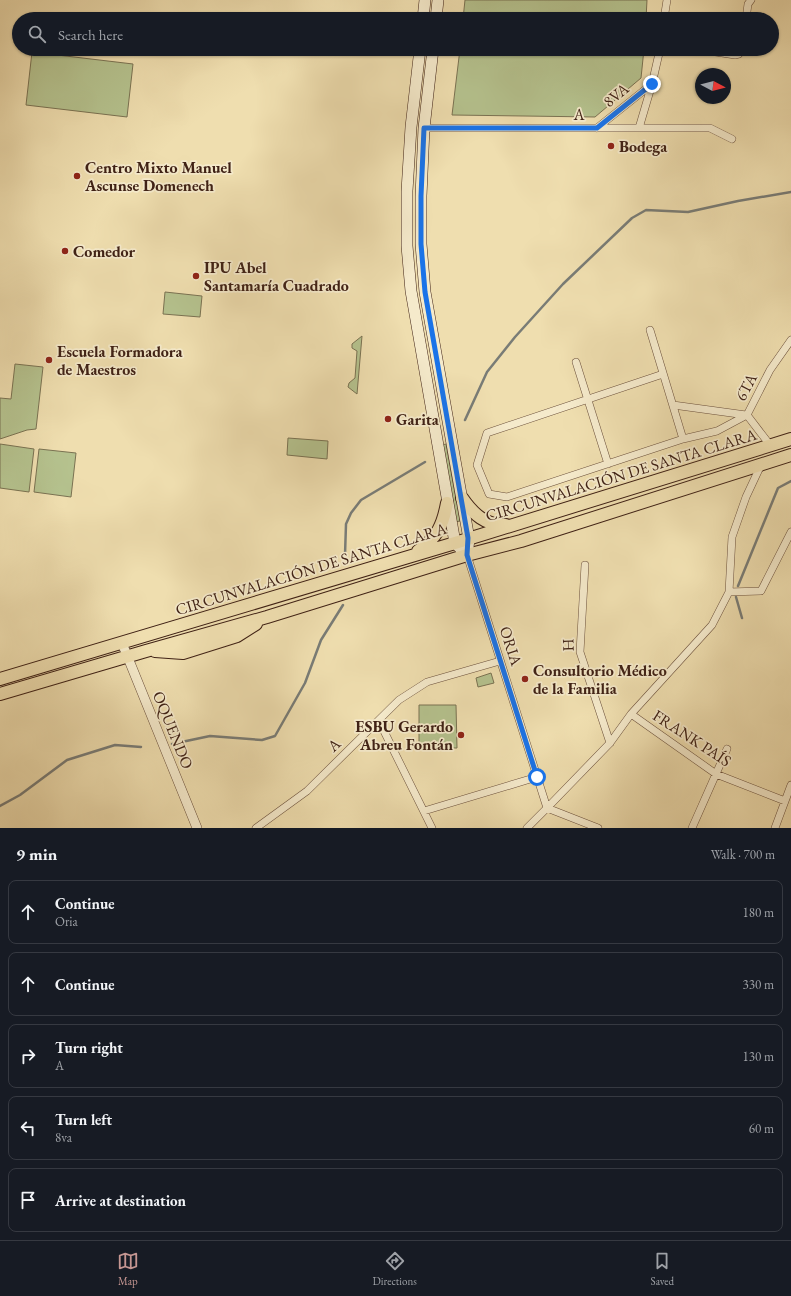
<!DOCTYPE html>
<html lang="en">
<head>
<meta charset="utf-8">
<style>
  body { margin:0; font-family:"EB Garamond",serif; background:#20242c; color:#f1f3f6 }
  .compass { position:absolute; left:695px; top:68px; width:36px; height:36px; border-radius:50%; background:#171b24; box-shadow:0 1px 3px #0004; rotate:97deg }
  .stop { position:absolute; width:12px; height:12px; margin:-9px; border:3px solid #1a73e8; border-radius:50%; background:#fff }
  .stop.end { background:#1a73e8; border-color:#fff; box-shadow:0 1px 4px #0008 }
  .list { margin:0; padding:0; list-style:none }
  h2 { display:flex; justify-content:space-between; align-items:center; height:52px; margin:0; padding:0 16px; font-size:17px }
  h2 small { font-size:13px; font-weight:400; color:#9ea1a6 }
  .list li { display:grid; grid-template-columns:26px 1fr auto; gap:12px; align-items:center; box-sizing:border-box; height:64px; margin:0 8px 8px; padding:0 8px; border:1px solid #363941; border-radius:8px }
  .list b { display:block; font-size:15px; white-space:nowrap }
  .list p { margin:0; font-size:13px; white-space:nowrap; color:#9ea1a6 }
  .list em { font-size:13px; font-style:normal; color:#9ea1a6 }
  .icon { flex:none; width:22px; height:22px; fill:none; stroke:currentColor; stroke-width:2; stroke-linecap:round; stroke-linejoin:round }
  .map { position:relative; flex:none; width:791px; height:828px; overflow:hidden }
  .search { position:absolute; background:#171b24; box-shadow:0 1px 3px #0004; left:12px; right:12px; top:12px; height:44px; display:flex; align-items:center; gap:10px; box-sizing:border-box; padding:0 14px; border-radius:22px; color:#9ea1a6; font-size:15px }
  .sheet { height:412px; background:#171b24 }
  nav { display:flex; justify-content:space-around; align-items:center; box-sizing:border-box; height:56px; border-top:1px solid #363941; background:#171b24; font-size:11px; color:#9ea1a6 }
  nav a { display:grid; justify-items:center; gap:2px }
  nav .on { color:#c59692 }
  .map>svg:first-child { display:block }
  .green { fill:#b5c28e; stroke:#7a7252 }
  .lines { fill:none; stroke-linecap:round; stroke-linejoin:round }
  .stream { stroke:#797c76; stroke-width:2.5 }
  .minor-casing { stroke:#6b503c; stroke-width:8 }
  .tertiary-casing { stroke:#6b503c; stroke-width:10 }
  .secondary-casing { stroke:#3f2115; stroke-width:12 }
  .trunk-casing { stroke:#3f2115; stroke-width:14 }
  .minor { stroke:#f5eacb; stroke-width:7 }
  .tertiary { stroke:#f5eacb; stroke-width:9 }
  .secondary { stroke:#f5eacb; stroke-width:11 }
  .trunk { stroke:#efdeaf; stroke-width:12 }
  .route { stroke:#1a73e8; stroke-width:5 }
  .poi-dot { fill:#8f2418; stroke:#f5eacb; stroke-width:1.5 }
  .labels { text-anchor:middle; dominant-baseline:central; stroke-width:3.5; stroke-linejoin:round; paint-order:stroke }
  .street-label { font-size:16px; fill:#3f2115; stroke:#f5eacb }
  .poi-label { font-size:16px; font-weight:bold; fill:#3f2115; stroke:#f5eacb; text-anchor:start }
</style>
</head>
<body>
<div class="map">
<svg width="791" height="828" viewBox="0 0 791 828">
  <rect width="100%" height="100%" fill="#efdeaf"/>
  <filter id="stains"><feTurbulence type="fractalNoise" baseFrequency=".005" numOctaves="4"/><feColorMatrix values="0 0 0 0 .2 0 0 0 0 .09 0 0 0 0 .02 0 0 0 .5 -.17"/></filter>
  <radialGradient id="worn" r=".72"><stop offset=".6" stop-color="#630" stop-opacity="0"/><stop offset="1" stop-color="#630" stop-opacity=".3"/></radialGradient>
  <!-- green -->
  <path class="green" d="M465 0H647L646 19H463Z
    M460 49H644L641 78 595 117 452 115Z
    M32 52 133 64 127 117 26 105Z
    M165 292 202 296 200 317 163 314Z
    M362 336 357 394 348 387 349 383 355 378 357 351 352 348V344Z
    M15 364 43 367 36 429 27 430 0 439V398L11 399Z
    M288 438 328 441 327 459 287 455Z
    M0 444 34 449 29 492 0 488Z
    M446 444 460 521 455 522 442 445Z
    M39 449 76 453 71 497 34 492Z
    M491 673 494 683 478 687 476 678Z
    M419 705H456L457 748H419Z"/>
  <g class="lines">
    <!-- stream -->
    <path class="stream" d="M465 420 487 372 515 337 563 284 632 218 646 210 688 212 738 201 791 192
      M345 555 346 524 351 513 361 500 425 462
      M738 586 778 488 791 481
      M736 597 742 618
      M172 744 210 736 262 740 275 736 305 683 321 640 343 605
      M0 806 20 795 67 760 115 745 141 747"/>
    <defs>
      <path id="minor" d="M664 19 667 0
        M746 19 748 4 751 0
        M709 51 735 55 739 54 742 49
        M424 128H710L732 139
        M597 128 652 84
        M639 128 652 84 660 49
        M650 330 683 439
        M576 362 608 464
        M663 374 487 433 477 465 489 494 507 497 683 439 717 431 747 415
        M673 405 746 415
        M770 445 747 415 770 370 791 340
        M467 555 547 808 598 828
        M585 565 580 652 610 743
        M729 592 761 591 791 532
        M631 714 716 774 785 801
        M379 721 432 828
        M424 811 537 777
        M256 828 307 791 399 700 427 682 500 661
        M527 828 547 808 610 743 631 714 712 625 729 592 732 537 746 497 761 465
        M692 828 727 749
        M775 828 791 785"/>
      <path id="tertiary" d="M122 643 197 828"/>
      <path id="secondary" d="M423 19 425 0
        M436 19 438 0
        M420 49 411 127 407 191V246L411 291 454 537 455 543 467 555 469 539 425 292 421 244V196L424 128 433 49"/>
      <path id="trunk" d="M462 498C473 514 486 526 506 525
        M418 551C437 538 443 525 447 503
        M155 651 183 653 237 636 256 624
        M0 679 455 543 791 439
        M0 694 146 651 267 617 467 555 521 541 791 455"/>
    </defs>
    <!-- minor casing -->
    <use href="#minor" class="minor-casing"/>
    <!-- tertiary casing -->
    <use href="#tertiary" class="tertiary-casing"/>
    <!-- secondary casing -->
    <use href="#secondary" class="secondary-casing"/>
    <!-- trunk casing -->
    <use href="#trunk" class="trunk-casing"/>
    <!-- minor -->
    <use href="#minor" class="minor"/>
    <!-- tertiary -->
    <use href="#tertiary" class="tertiary"/>
    <!-- secondary -->
    <use href="#secondary" class="secondary"/>
    <!-- trunk -->
    <use href="#trunk" class="trunk"/>
  </g>
  <g class="lines">
    <!-- route -->
    <path class="route" d="M537 777 467 555 468 538 425 292 421 244V196L424 128H597L652 84"/>
  </g>
  <!-- markers -->
  <g class="poi-dot">
    <circle cx="611" cy="146" r="4"/>
    <circle cx="77" cy="176" r="4"/>
    <circle cx="65" cy="251" r="4"/>
    <circle cx="196" cy="276" r="4"/>
    <circle cx="49" cy="360" r="4"/>
    <circle cx="388" cy="419" r="4"/>
    <circle cx="525" cy="679" r="4"/>
    <circle cx="461" cy="735" r="4"/>
  </g>
  <g class="labels">
    <!-- street labels -->
    <g class="street-label">
      <text transform="translate(616 95) rotate(-39)">8VA</text>
      <text x="579" y="114">A</text>
      <text transform="translate(746 387) rotate(-62)">6TA</text>
      <text transform="translate(621 475) rotate(-17)">CIRCUNVALACIÓN DE SANTA CLARA</text>
      <text transform="translate(311 569) rotate(-17)">CIRCUNVALACIÓN DE SANTA CLARA</text>
      <text transform="translate(568 645) rotate(-92)">H</text>
      <text transform="translate(511 646) rotate(72)">ORIA</text>
      <text transform="translate(173 730) rotate(68)">OQUENDO</text>
      <text transform="translate(692 738) rotate(33)">FRANK PAÍS</text>
      <text transform="translate(334 745) rotate(-44)">A</text>
    </g>
    <!-- poi labels -->
    <g class="poi-label">
      <text x="619" y="146">Bodega</text>
      <text x="85" y="167">Centro Mixto Manuel<tspan x="85" dy="18">Ascunse Domenech</tspan></text>
      <text x="73" y="251">Comedor</text>
      <text x="204" y="267">IPU Abel<tspan x="204" dy="18">Santamaría Cuadrado</tspan></text>
      <text x="57" y="351">Escuela Formadora<tspan x="57" dy="18">de Maestros</tspan></text>
      <text x="396" y="419">Garita</text>
      <text x="533" y="670">Consultorio Médico<tspan x="533" dy="18">de la Familia</tspan></text>
      <text x="453" y="726" text-anchor="end">ESBU Gerardo<tspan x="453" dy="18">Abreu Fontán</tspan></text>
    </g>
  </g>
  <rect width="100%" height="100%" filter="url(#stains)"/>
  <rect width="100%" height="100%" fill="url(#worn)"/>
</svg>
<svg class="compass" viewBox="-18 -18 36 36"><path d="M0-13l5 13h-10z" fill="#e53935"/><path d="M0 13l5-13h-10z" fill="#9ea1a6"/></svg>
<div class="stop" style="left:537px;top:777px"></div>
<div class="stop end" style="left:652px;top:84px"></div>
<div class="search"><svg class="icon" aria-label="search" viewBox="0 0 24 24"><circle cx="10" cy="10" r="6"/><path d="M15 15l6 6"/></svg>Search here</div>
</div>
<section class="sheet">
<h2>9 min<small>Walk · 700 m</small></h2>
<ul class="list">
<li><svg class="icon" aria-label="ahead" viewBox="0 0 24 24"><path d="M12 20V5M6 11l6-6 6 6"/></svg><div><b>Continue</b><p>Oria</p></div><em>180 m</em></li>
<li><svg class="icon" aria-label="ahead" viewBox="0 0 24 24"><path d="M12 20V5M6 11l6-6 6 6"/></svg><div><b>Continue</b></div><em>330 m</em></li>
<li><svg class="icon" aria-label="right" viewBox="0 0 24 24"><path d="M7 20v-9h11M14 6l5 5-5 5"/></svg><div><b>Turn right</b><p>A</p></div><em>130 m</em></li>
<li><svg class="icon" aria-label="left" viewBox="0 0 24 24"><path d="M17 20v-9H6M10 6l-5 5 5 5"/></svg><div><b>Turn left</b><p>8va</p></div><em>60 m</em></li>
<li><svg class="icon" aria-label="arrive" viewBox="0 0 24 24"><path d="M6 21V4h12l-3 4 3 4H6"/></svg><div><b>Arrive at destination</b></div></li>
</ul>
</section>
<nav>
<a class="on"><svg class="icon" aria-label="map" viewBox="0 0 24 24"><path d="M3 6l6-2 6 2 6-2v14l-6 2-6-2-6 2zM9 4v14M15 6v14"/></svg>Map</a>
<a><svg class="icon" aria-label="directions" viewBox="0 0 24 24"><path d="M12 3l9 9-9 9-9-9zM9 14v-3h6M13 9l2 2-2 2"/></svg>Directions</a>
<a><svg class="icon" aria-label="saved" viewBox="0 0 24 24"><path d="M7 4h10v16l-5-4-5 4z"/></svg>Saved</a>
</nav>
</body>
</html>
